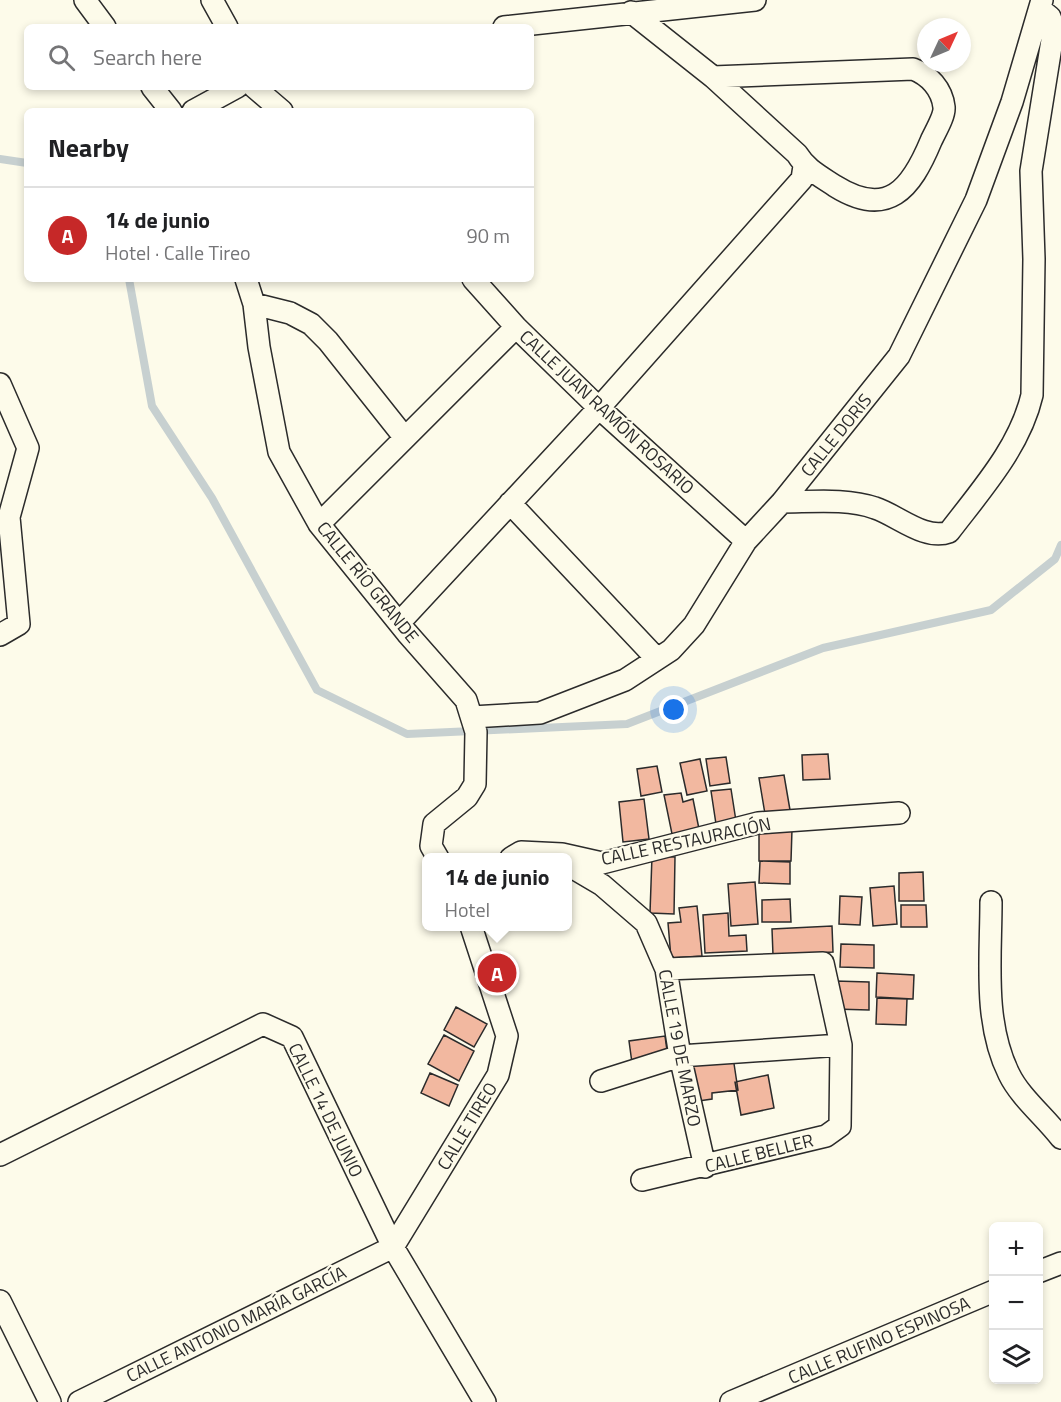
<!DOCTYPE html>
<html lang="en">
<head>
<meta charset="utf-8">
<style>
  body { margin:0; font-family:"Titillium Web",sans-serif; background:#f2f2f2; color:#202124 }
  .controls { position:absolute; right:18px; bottom:18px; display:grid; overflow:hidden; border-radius:9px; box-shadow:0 3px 9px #0003 }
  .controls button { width:54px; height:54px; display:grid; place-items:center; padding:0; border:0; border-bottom:2px solid #e0e0e0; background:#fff; color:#202124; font:30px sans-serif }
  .compass { position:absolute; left:917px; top:18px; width:54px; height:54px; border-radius:50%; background:#fff; box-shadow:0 3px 9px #0003; rotate:46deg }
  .you { position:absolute; left:674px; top:710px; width:21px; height:21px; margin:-15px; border:4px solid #fff; border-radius:50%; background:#1a73e8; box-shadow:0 0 0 9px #1a73e833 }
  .badge { display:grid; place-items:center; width:39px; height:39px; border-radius:50%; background:#c62828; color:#fff; font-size:20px; font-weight:700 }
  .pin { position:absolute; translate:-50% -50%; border:3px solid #fff; box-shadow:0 2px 6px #0006 }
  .popup { position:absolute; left:422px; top:853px; width:150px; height:78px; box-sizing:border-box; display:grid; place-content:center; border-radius:9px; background:#fff; filter:drop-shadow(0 2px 4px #0005); font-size:20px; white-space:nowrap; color:#757577 }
  .popup b { font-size:22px; color:#202124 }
  .popup::after { content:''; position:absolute; left:50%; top:100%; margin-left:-12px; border:12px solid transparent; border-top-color:#fff }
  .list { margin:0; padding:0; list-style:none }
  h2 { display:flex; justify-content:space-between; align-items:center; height:78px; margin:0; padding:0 24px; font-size:26px }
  h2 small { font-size:20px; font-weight:400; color:#757577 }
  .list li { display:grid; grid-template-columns:39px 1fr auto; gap:18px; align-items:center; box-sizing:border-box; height:96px; padding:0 24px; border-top:2px solid #e0e0e0 }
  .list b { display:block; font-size:22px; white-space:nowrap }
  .list p { margin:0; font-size:20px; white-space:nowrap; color:#757577 }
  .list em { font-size:20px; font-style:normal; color:#757577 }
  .icon { flex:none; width:33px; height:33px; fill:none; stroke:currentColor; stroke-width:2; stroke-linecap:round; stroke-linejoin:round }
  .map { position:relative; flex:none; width:1061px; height:1402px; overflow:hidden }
  .search { position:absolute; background:#fff; box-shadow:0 3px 9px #0003; left:24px; top:24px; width:510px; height:66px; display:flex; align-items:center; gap:15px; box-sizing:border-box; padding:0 21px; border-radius:9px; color:#757577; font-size:22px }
  .panel { position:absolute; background:#fff; box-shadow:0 3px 9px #0003; left:24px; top:108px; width:510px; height:174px; border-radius:9px }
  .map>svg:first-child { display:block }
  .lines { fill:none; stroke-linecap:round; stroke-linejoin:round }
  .stream { stroke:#c7d0d0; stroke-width:8 }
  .building { fill:#f2b8a0; stroke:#2b2b2b; stroke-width:1.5 }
  .minor-casing { stroke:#2b2b2b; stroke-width:24 }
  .minor { stroke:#fdfbea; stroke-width:21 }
  .labels { text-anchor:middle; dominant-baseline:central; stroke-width:4.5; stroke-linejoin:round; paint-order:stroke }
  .street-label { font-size:18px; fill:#2b2b2b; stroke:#fdfbea }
</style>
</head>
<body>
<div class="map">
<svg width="1061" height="1402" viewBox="0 0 1061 1402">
  <rect width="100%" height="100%" fill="#fdfbea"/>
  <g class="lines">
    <!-- stream -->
    <path class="stream" d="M0 159 27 163
      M129 279 152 406 212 498 317 690 407 734 627 724 823 648 991 610 1055 559 1061 545"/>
  </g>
  <!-- building -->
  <path class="building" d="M828 754 830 779 803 780 802 755Z
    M726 757 730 783 710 786 706 759Z
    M700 759 707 791 687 795 680 763Z
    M657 766 662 792 641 796 637 769Z
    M784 775 790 810 765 814 759 778Z
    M731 789 736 821 716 824 711 791Z
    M681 793 683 802 693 799 699 829 672 834 664 795Z
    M644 799 649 839 623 842 619 802Z
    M759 829H792L791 861H759Z
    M652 856 675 857 674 914 650 913Z
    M760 861 790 862V884L759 883Z
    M923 872 924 901H899V873Z
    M755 882 758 924 731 926 728 884Z
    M894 886 897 924 873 926 870 888Z
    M840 896 862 897 860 925 839 924Z
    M790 899 791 922H762V900Z
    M901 905H926L927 927H901Z
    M697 906 702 956 671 958 668 923 681 922 679 908Z
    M728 913 729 936 746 935 747 951 705 953 703 915Z
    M832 926 833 952 773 955 772 929Z
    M841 944 874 945V968L840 967Z
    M877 973 914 975 913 999 876 997Z
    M835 981 869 982V1010L834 1009Z
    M877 998 907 999 906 1025 876 1024Z
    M456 1007 487 1024 474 1047 444 1030Z
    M444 1035 474 1051 459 1081 428 1064Z
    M665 1036 668 1058 632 1063 629 1041Z
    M733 1057 738 1090 712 1093V1099L692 1102 687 1064Z
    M430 1073 458 1085 449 1106 421 1093Z
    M768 1075 774 1108 741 1115 735 1082Z"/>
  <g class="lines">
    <defs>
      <path id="minor" d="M85 0 105 27
        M212 0 227 27
        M631 12 713 77 797 154C806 169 820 176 835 186 888 219 911 189 931 141 935 132 945 116 944 107 942 89 929 75 913 69L713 77
        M504 27 755 0
        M152 87 171 111
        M254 87 282 111
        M193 111 237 87
        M246 279 254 304 259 347 279 452 319 524 407 633 466 700 476 732 475 784 467 797 434 824 431 846 438 858
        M473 279 516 327 599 408 746 541
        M254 304 290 313 311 324 328 341 405 438
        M0 384 28 448 9 517 19 624 0 635
        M782 502C811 502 847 498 875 508 897 515 925 541 949 532 981 490 1020 447 1032 395L1034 259 1031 171 1054 28 1050 17 1040 9
        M510 503 657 659
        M319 524 516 327
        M399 623 599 408 802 179 804 166
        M472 717 540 713 625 680 671 650 694 625 746 541 782 502 899 356 976 200 1012 102 1042 0
        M511 858 521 852 562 854 602 863 758 823 899 813
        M568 865 602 885 646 923 666 969 680 1056 705 1167
        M991 902C991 958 983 1022 1009 1074 1020 1097 1045 1117 1061 1138
        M601 1081 680 1056 841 1045
        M0 1155 263 1024 292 1037 393 1247 485 1402
        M642 1180 826 1136 840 1126 841 1045 823 963 666 969
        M1038 1272 1061 1263
        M0 1301 50 1402
        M79 1402 393 1247 498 1075 507 1036 471 926
        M731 1402 994 1291"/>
    </defs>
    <!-- minor casing -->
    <use href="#minor" class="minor-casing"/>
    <!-- minor -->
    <use href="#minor" class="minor"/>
  </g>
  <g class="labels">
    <!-- street labels -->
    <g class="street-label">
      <text transform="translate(607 412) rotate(43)">CALLE JUAN RAMÓN ROSARIO</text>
      <text transform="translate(836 435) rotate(-51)">CALLE DORIS</text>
      <text transform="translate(368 582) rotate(51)">CALLE RÍO GRANDE</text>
      <text transform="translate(686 841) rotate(-12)">CALLE RESTAURACIÓN</text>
      <text transform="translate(680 1048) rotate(79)">CALLE 19 DE MARZO</text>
      <text transform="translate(326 1110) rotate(64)">CALLE 14 DE JUNIO</text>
      <text transform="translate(467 1126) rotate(-59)">CALLE TIREO</text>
      <text transform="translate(759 1153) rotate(-14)">CALLE BELLER</text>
      <text transform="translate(236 1324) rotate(-26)">CALLE ANTONIO MARÍA GARCÍA</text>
      <text transform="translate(879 1340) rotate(-23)">CALLE RUFINO ESPINOSA</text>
    </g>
  </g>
</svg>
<div class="controls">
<button>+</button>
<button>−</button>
<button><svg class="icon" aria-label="layers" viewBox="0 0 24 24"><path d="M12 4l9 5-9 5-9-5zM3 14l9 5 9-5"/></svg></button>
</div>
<svg class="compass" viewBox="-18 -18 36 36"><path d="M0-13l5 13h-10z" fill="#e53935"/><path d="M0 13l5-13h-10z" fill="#757577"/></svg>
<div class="you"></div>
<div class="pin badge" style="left:497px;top:973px">A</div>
<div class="popup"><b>14 de junio</b>Hotel</div>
<div class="search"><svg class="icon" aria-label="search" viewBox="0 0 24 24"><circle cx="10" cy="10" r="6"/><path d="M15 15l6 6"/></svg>Search here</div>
<section class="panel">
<h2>Nearby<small></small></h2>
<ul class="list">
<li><span class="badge">A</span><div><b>14 de junio</b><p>Hotel · Calle Tireo</p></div><em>90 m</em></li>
</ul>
</section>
</div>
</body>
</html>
